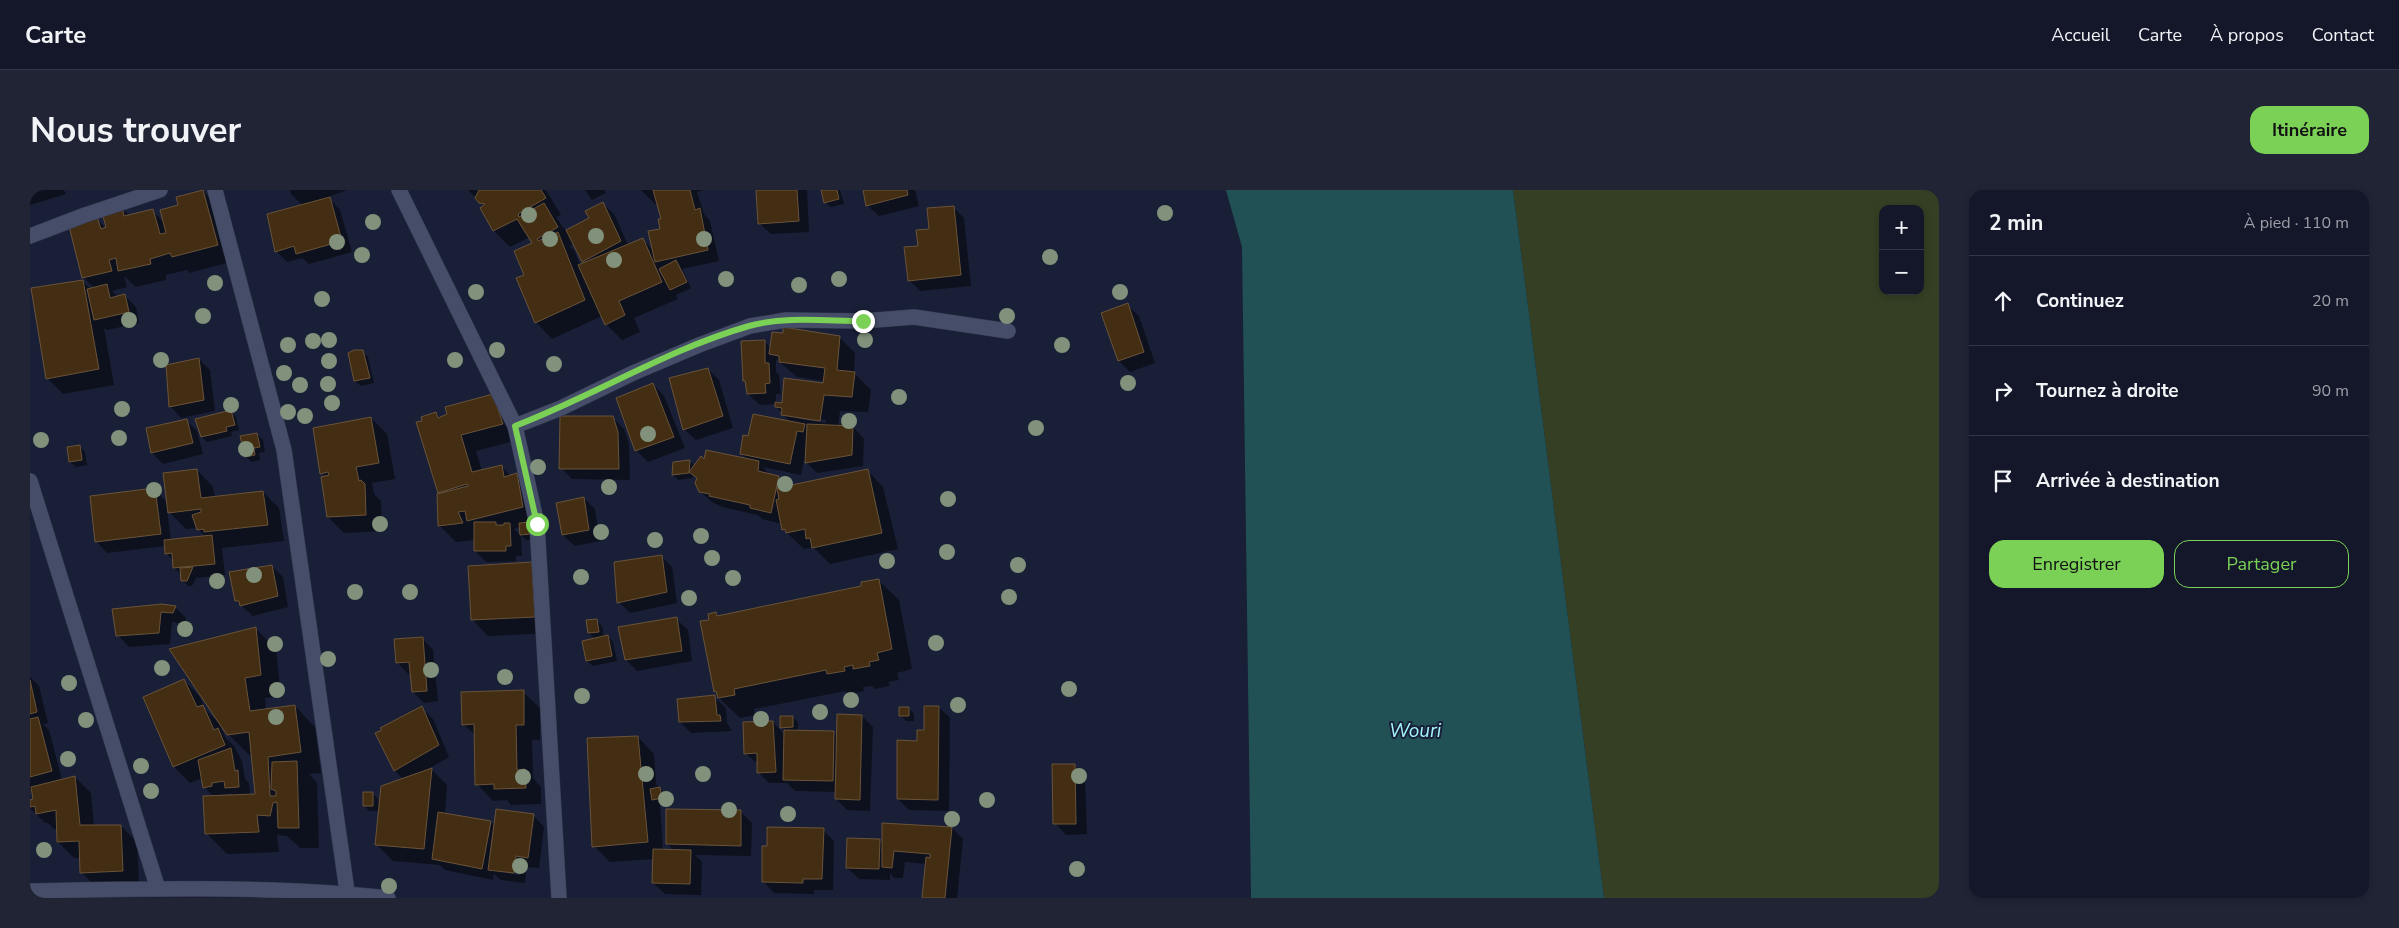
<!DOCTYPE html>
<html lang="fr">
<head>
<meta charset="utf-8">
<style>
  body { margin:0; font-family:"Nunito Sans",sans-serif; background:#202435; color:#f1f3f6 }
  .controls { position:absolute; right:15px; top:15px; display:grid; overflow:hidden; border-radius:10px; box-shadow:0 2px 8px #0003 }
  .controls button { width:45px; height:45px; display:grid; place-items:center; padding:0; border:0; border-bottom:1px solid #323646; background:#131729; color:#f1f3f6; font:25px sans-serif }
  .stop { position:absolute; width:15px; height:15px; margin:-11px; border:4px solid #7ad156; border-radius:50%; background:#fff }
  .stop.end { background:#7ad156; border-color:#fff; box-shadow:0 1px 5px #0008 }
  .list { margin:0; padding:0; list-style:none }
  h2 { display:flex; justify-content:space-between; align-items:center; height:65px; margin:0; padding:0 20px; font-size:21px }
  h2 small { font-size:16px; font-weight:400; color:#9d9fa8 }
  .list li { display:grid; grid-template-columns:32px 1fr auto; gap:15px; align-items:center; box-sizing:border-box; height:90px; padding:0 20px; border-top:1px solid #323646 }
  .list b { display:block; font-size:19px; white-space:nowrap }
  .list em { font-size:16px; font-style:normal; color:#9d9fa8 }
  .actions { display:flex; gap:10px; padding:15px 20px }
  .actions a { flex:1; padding:11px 0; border:1px solid #7ad156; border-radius:15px; text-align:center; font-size:18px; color:#7ad156 }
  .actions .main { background:#7ad156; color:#111 }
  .icon { flex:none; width:28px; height:28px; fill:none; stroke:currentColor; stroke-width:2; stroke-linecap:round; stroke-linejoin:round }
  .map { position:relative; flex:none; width:1909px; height:708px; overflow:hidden; border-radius:15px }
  header { display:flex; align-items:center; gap:30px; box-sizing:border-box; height:70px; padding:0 25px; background:#131729; border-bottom:1px solid #323646 }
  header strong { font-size:24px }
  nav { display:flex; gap:28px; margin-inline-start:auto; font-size:18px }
  .intro { display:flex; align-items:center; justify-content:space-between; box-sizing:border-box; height:120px; padding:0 30px }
  h1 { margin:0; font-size:35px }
  .button { padding:12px 22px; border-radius:15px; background:#7ad156; color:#111; font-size:18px; font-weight:700 }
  main { display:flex; gap:30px; padding:0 30px }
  aside { flex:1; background:#131729; border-radius:15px; box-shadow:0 2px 8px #0003 }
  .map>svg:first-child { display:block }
  .green { fill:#343f23; fill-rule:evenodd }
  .water { fill:#215155 }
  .shadow { fill:#0007; fill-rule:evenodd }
  .building { fill:#442e13; stroke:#69533a }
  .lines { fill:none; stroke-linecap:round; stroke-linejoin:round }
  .minor-casing { stroke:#363a4f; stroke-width:16 }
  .minor { stroke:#454d69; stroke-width:15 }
  .tree { fill:#81917c }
  .route { stroke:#7ad156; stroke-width:6 }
  .labels { text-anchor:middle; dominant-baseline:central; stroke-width:4; stroke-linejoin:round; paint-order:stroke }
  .water-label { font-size:19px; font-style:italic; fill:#a1f5fb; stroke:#191f37 }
</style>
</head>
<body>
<header>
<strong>Carte</strong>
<nav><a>Accueil</a><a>Carte</a><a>À propos</a><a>Contact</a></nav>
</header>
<div class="intro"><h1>Nous trouver</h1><a class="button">Itinéraire</a></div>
<main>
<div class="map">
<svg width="1909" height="708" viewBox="0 0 1909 708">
  <rect width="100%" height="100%" fill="#191f37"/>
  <!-- green -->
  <path class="green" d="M1483 0H1909V708H1574ZM1853 19H1890V101H1853Z"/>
  <!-- water -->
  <path class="water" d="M1196 0H1483L1574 708H1221L1212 57Z"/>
  <!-- shadow -->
  <path class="shadow" d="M0 0H34L36 4 0 15Z
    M260 0H317L298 7 310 20 322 62 279 74 272 68 257 72 246 61 273 16 261 4Z
    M438 0H516L531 25 526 27 536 41 561 28 572 13 584 24 598 55 612 49 623 60 632 30 628 13 625 14 611 0H673L667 2 674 24 680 31 689 71 652 79 661 98 646 105 648 109 604 128 610 142 592 150 576 134 572 126 522 149 506 132 495 85 504 54 500 47 480 57 464 41 451 18 454 16ZM544 53 555 73 550 75 544 60 540 56Z
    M555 0H574L576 3 562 10Z
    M727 0H777L779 42 741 44 729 33Z
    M792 0H810L814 14 801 17 795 12Z
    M834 0H885L889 16 849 26 837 15Z
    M173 1 189 17 204 71 159 83 157 80 136 85V90L106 97 94 86 97 97 82 101 88 107 94 105 106 117 109 133 77 140 74 138 84 195 33 204 17 188 52 91 61 99 64 98 53 87 66 29 76 38 92 18 99 26 122 21 135 33 150 16Z
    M923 17 934 28 941 96 890 101 879 90 889 57 901 40Z
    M1097 115 1109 126 1125 173 1100 182 1089 171Z
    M809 147 825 163 824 183 841 200 838 222 810 221 808 237H823L834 249 833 276 787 283 774 270 771 285 733 277 740 285 749 287 758 297 837 280 853 297 868 359 800 374 783 357 774 359 753 339 752 334 732 329 728 325 692 317 682 312 670 301 668 289 664 285 663 288 648 290 643 285 659 271 665 276 675 271 718 270 711 264 719 247 761 233 746 217V214L730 215 718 204 717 193 714 191 734 151 741 158ZM746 169 767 187 794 191V194L754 215 746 214V204H751L749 185 746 182ZM769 226 796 230V233L769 229Z
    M332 161 338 167 344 193 331 196 325 191Z
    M169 169 180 180 185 221 151 228 140 216Z
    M678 179 689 190 703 238 666 250 654 239Z
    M623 194 634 206 655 258 618 272 607 261 588 209Z
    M463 205 488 250 446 261 452 281 471 276 481 286 486 285 503 301 506 349 496 350 491 345 490 337 484 339 491 346 492 366H486V371L456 372 445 361V350L426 352 410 336 412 304 393 231 406 223 411 228Z
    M200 222 206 227 209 240 201 242 202 246 177 252 172 247Z
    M341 228 357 244 365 289 342 293 344 304 351 311 352 341 314 343 298 327 296 287 291 283Z
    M583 228 594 239 599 254 600 290 542 289 531 278Z
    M156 230 167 241 173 264 133 274 122 263Z
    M227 244 233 250 235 262 229 263 230 270 221 272 216 267Z
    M50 256 55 262 57 275 46 277 40 272Z
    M167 280 183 297 185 308 233 302 249 318 254 351 192 358 195 385 166 388 162 396H158L152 390V385L144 378V371L136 363 135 356 77 363 66 351 124 300 138 313ZM137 320 156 339 167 338 176 347 141 351Z
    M554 308 565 319 570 351 545 356 533 345Z
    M631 366 642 377 647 413 600 423 589 412Z
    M242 376 253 387 258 417 223 426 206 411Z
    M518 390 521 443 458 446 442 429Z
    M848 390 869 410 882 479 867 483 869 490 858 492 860 496 845 499 842 496 833 497 834 501 819 504 815 501 724 519 725 525 710 528 689 508 685 501 680 431 686 423 689 427 833 397Z
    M145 417 156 428 154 434 142 432 140 454 99 457 88 445 83 420Z
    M646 429 658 440 662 471 607 481 596 470Z
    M566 430 572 436 574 447 578 446 583 452 587 471 563 476 557 471 565 449 559 443Z
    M225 438 246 459 251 506 235 508 236 520 265 516 285 537 291 583 279 584 287 593 289 658H270L257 646 247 645 249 662 197 664 176 643 184 607 174 597 173 588 160 593 144 577 114 508 154 490 170 507 176 520 189 533 195 547 204 556 212 571 215 589 219 593 220 605H226L222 564 219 565 198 544ZM201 603 204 606 189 607V605Z
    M392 448 403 460 408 511 394 513 383 502 382 483 378 484 367 472Z
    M0 487 9 496 18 533 13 534 19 540 32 590 45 587 61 603 64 636H91L107 652 109 697 68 699 51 682V668H44L28 652V639H24L18 633H15L0 618V611L5 610 3 600H0Z
    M493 502 510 518V550H502L503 588 511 597V614L481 615 477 610 463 611 447 594 446 546 433 534Z
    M684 507 696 518 697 533 702 541 661 543 650 532Z
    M909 517 920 528 919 621 879 620 868 609 888 552Z
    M392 518 403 529 419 567 400 578 417 595 415 624 461 632 465 636 503 625 514 637 509 678 496 677 495 693 471 690 464 684 463 690 415 680 410 675 363 671 347 655 373 589 365 581 347 544ZM470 680 490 682V685L470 682Z
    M879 518 884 524V531H876L870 525Z
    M832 526 843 537 840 621 817 620 806 609V602L765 601 757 593H739L728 582V574L715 563 743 532 755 545V541L751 537 763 527 768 532V541L803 542 808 547Z
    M608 547 624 564 626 594 635 604 636 613 630 614 633 660H643L637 654 711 622 722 633 721 666 665 665 672 672 671 705 635 704 623 693 624 669 580 672 564 656Z
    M1044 575 1055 586 1057 644 1036 645 1025 633Z
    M342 603 348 609 349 621H339L334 615Z
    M922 638 933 649 927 708H893L897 674 875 672 873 688H864L860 683V690L829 689 817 678 849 650 853 654Z
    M793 640 804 651 803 700H784V704L744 703 733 691Z"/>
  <!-- building -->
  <path class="building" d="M173 0 188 55 142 67 140 63 120 69 121 74 88 81 86 68 79 70 82 81 52 88 39 36 67 27 71 39 76 37 72 23 92 17 94 26 123 19 130 44 136 43 130 20 148 15 146 7Z
    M449 0H511L516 8 488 24 489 27 514 13 528 37 507 49 508 51 528 42 555 110 505 133 486 88 494 85 484 61 502 53 487 29 463 41 450 18 455 14 449 13 445 8Z
    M623 0H660L665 20 670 18 678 60 625 72 618 41 630 39 628 29H631Z
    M726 0H767L769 31 728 34Z
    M791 0H807L809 9 794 13Z
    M833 0H877L878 5 836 16Z
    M300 7 312 51 266 64 264 56 245 62 237 24Z
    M573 12 591 51 552 72 536 40 559 28 555 21Z
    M924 16 931 85 878 91 874 57 888 56 886 40 899 39 897 18Z
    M613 48 632 92 589 111 595 125 575 135 548 75Z
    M646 70 657 92 640 100 629 79Z
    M53 90 69 179 16 189 1 98Z
    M77 94 80 108 95 104 99 122 64 130 57 99Z
    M1098 113 1114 162 1088 171 1071 123Z
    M753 137 810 146 807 180 825 182 822 207 794 205 790 231 751 225 752 218 745 217V212L752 213 754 188 793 193 795 178 749 172V166L739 164 742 142 753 143Z
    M735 150V173H739L740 193 735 194 736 203 717 204 715 191H713L711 151Z
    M324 160H333L340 188 324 191 318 163Z
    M169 168 174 210 139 217 136 175Z
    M678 178 693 226 653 240 639 188Z
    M623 193 644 247 605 261 586 208Z
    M463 204 473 234 431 245 442 282 472 275 474 287 487 283 493 317 437 331 435 321 428 322 433 333 408 336 407 304 438 296 437 294 408 303 386 232 392 231 391 227 406 222 408 228 417 224 415 217Z
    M201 220 205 235 196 237 197 241 171 247 165 229Z
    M723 224 775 234 773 242 767 241 760 274 710 264 713 245 718 246Z
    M530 226H583L588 242 589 279H529Z
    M341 227 349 273 326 277 329 291 331 290 335 294 336 325 297 327 291 287 299 285 298 282 290 284 283 238Z
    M157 229 163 253 121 263 116 238Z
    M777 234 823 236 822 265 775 273Z
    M227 243 230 257 224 258 225 265 215 267 210 246Z
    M50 255 52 270 39 272 37 257Z
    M676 260 729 271 728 281 749 286 741 323 720 318V315L679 306 680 304 669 302 665 293 667 288 659 282 671 266 674 269Z
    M660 270 659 283 642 285 643 272Z
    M167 279 171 308 233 301 238 335 174 342V339L167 340 162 325 171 322V319L138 323 133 283Z
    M838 279 852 343 782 358 780 348 776 349 775 339 756 343 755 339 752 340 746 310 749 309 747 298Z
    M125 298 131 344 65 352 60 306Z
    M554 307 559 340 532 345 526 313Z
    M444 332H466V335H474V333H480L481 356H476V361H444Z
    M500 332 501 344 490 345 489 333Z
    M182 345 185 374 143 378 142 363 135 364 134 350Z
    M632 365 637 402 587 413 584 372Z
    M502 372 505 427 441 430 438 376Z
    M242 375 248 406 210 416 209 411H205L199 382Z
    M163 377 157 391H151L150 378Z
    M849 389 862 459 847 463 849 470 839 472 840 476 823 479V475L814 477 815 481 797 484 796 480 704 499 705 505 688 508 686 501 684 502 670 431 679 430 678 424 686 422 687 426 831 396V392Z
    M132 414 146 416 143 423 131 422 129 443 86 446 82 419Z
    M647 427 652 461 595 470 588 437Z
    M567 429 569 442 558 443 556 430Z
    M226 437 231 485 215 488 220 521 265 515 271 562 238 567 240 606H246V601L241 599 242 572 267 571 269 638H248L247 612 243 613 240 626 227 625 229 642 175 644 173 606 225 604 219 542 197 545 139 459Z
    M578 445 582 466 556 471 552 451Z
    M393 447 397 501 382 502 379 472 366 473 364 449Z
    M154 489 167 517 173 515 184 540 188 538 195 555 143 577 113 507Z
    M0 490 7 522 0 524Z
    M494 500V535H486L487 580 495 579 496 598 464 599V594L445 595 444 534 432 535 431 502Z
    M685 505 687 525H690L691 531 649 532 647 509Z
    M392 516 409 555 364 581 345 543 352 540 350 538Z
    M894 516H909L908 610 867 609V550L887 551V540H894Z
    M869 517H879V526H869Z
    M807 524 832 525 830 610 805 609Z
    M750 526H763V537L750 538Z
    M8 527 22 581 0 587V529Z
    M743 531 746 582 727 583V563L714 564 713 532Z
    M754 540 804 541 803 591 753 590Z
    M608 546 618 652 562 657 557 548Z
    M201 558 205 581 208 580 209 597 195 598 194 591 182 593V596L173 598 168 570Z
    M1022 574H1045L1046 634H1023Z
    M402 578 394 659 345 655 351 596Z
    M45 586 50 635H91L93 681 50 683 49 651 27 652 26 620 6 624 5 616 0 617V610L3 609 1 597Z
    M630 597 632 608 622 610 620 599Z
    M333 602H343V616H333Z
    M466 619 504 624 498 668 486 666 484 683 458 680Z
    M636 619 711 620V656L636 654Z
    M408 622 461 631 452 679 402 669Z
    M852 633 922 637 915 708H892L896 667 900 668V664L864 661 862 678 852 677Z
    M737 637 794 638 792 689H773V693L732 692V656H737Z
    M817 648 850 649 849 679 816 678Z
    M623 659 661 660 660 694 622 693Z"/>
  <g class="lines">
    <defs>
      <path id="minor" d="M185 0 254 260 318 708
        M369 0 485 236 507 334 529 708
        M0 46 55 25 130 0
        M485 236 531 218 603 183 669 155 720 136 756 130 833 131 884 127 978 141
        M0 291 128 699
        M0 701C119 699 240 695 358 708"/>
    </defs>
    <!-- minor casing -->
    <use href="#minor" class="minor-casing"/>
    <!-- minor -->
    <use href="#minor" class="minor"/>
  </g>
  <!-- trees -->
  <g class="tree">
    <circle cx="1135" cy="23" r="8"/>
    <circle cx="499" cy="25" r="8"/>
    <circle cx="343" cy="32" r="8"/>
    <circle cx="566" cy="46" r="8"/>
    <circle cx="520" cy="49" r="8"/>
    <circle cx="674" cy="49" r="8"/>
    <circle cx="307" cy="52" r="8"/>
    <circle cx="332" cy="65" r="8"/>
    <circle cx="1020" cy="67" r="8"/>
    <circle cx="584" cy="70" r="8"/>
    <circle cx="696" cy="89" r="8"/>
    <circle cx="809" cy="89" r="8"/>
    <circle cx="185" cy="93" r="8"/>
    <circle cx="769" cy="95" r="8"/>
    <circle cx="446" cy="102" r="8"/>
    <circle cx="1090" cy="102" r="8"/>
    <circle cx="292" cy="109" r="8"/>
    <circle cx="173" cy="126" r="8"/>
    <circle cx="977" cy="126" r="8"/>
    <circle cx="99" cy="130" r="8"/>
    <circle cx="299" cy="150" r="8"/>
    <circle cx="835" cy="150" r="8"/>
    <circle cx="283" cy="151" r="8"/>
    <circle cx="258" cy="155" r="8"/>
    <circle cx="1032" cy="155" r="8"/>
    <circle cx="467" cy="160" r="8"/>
    <circle cx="131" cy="170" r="8"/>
    <circle cx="425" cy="170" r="8"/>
    <circle cx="299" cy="171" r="8"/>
    <circle cx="524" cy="174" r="8"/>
    <circle cx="254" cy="183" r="8"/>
    <circle cx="1098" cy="193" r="8"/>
    <circle cx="298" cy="194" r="8"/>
    <circle cx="270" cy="195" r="8"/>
    <circle cx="869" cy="207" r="8"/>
    <circle cx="302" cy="213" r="8"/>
    <circle cx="201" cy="215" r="8"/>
    <circle cx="92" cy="219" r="8"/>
    <circle cx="258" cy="222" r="8"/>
    <circle cx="275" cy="226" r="8"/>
    <circle cx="819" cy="231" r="8"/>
    <circle cx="1006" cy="238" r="8"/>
    <circle cx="618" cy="244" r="8"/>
    <circle cx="89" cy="248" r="8"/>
    <circle cx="11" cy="250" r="8"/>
    <circle cx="216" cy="259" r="8"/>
    <circle cx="508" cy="277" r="8"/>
    <circle cx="755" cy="294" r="8"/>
    <circle cx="579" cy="297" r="8"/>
    <circle cx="124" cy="300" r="8"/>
    <circle cx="918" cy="309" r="8"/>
    <circle cx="350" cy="334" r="8"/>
    <circle cx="571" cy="342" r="8"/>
    <circle cx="671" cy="346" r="8"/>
    <circle cx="625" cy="350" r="8"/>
    <circle cx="917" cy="362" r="8"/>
    <circle cx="682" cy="368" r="8"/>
    <circle cx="857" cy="371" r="8"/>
    <circle cx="988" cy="375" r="8"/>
    <circle cx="224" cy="385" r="8"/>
    <circle cx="551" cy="387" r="8"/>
    <circle cx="703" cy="388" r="8"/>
    <circle cx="187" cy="391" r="8"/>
    <circle cx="325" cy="402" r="8"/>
    <circle cx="380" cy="402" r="8"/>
    <circle cx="979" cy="407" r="8"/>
    <circle cx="659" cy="408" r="8"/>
    <circle cx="155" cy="439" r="8"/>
    <circle cx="906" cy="453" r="8"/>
    <circle cx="245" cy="454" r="8"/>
    <circle cx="298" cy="469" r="8"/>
    <circle cx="132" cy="478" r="8"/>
    <circle cx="401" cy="480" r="8"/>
    <circle cx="475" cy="487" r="8"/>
    <circle cx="39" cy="493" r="8"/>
    <circle cx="1039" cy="499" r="8"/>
    <circle cx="247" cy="500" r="8"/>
    <circle cx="552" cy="506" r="8"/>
    <circle cx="821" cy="510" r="8"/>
    <circle cx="928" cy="515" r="8"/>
    <circle cx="790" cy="522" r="8"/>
    <circle cx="246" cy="527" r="8"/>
    <circle cx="731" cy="529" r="8"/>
    <circle cx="56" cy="530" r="8"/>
    <circle cx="38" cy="569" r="8"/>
    <circle cx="111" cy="576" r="8"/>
    <circle cx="616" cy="584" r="8"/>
    <circle cx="673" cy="584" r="8"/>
    <circle cx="1049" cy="586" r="8"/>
    <circle cx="493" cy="587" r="8"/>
    <circle cx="121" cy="601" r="8"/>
    <circle cx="636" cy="609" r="8"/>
    <circle cx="957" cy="610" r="8"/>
    <circle cx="699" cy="620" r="8"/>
    <circle cx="758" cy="624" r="8"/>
    <circle cx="922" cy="629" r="8"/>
    <circle cx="14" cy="660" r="8"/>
    <circle cx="490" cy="676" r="8"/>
    <circle cx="1047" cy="679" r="8"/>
    <circle cx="359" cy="696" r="8"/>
  </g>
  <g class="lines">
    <!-- route -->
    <path class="route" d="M507 334 485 236C564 206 638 159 719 136 755 126 796 131 833 131"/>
  </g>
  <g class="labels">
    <!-- water labels -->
    <g class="water-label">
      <text x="1385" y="541">Wouri</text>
    </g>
  </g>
</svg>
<div class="controls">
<button>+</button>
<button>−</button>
</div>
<div class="stop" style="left:507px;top:334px"></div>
<div class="stop end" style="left:833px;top:131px"></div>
</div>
<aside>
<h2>2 min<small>À pied · 110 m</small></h2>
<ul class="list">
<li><svg class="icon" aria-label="ahead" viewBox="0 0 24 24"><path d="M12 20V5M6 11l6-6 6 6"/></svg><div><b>Continuez</b></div><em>20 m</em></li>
<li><svg class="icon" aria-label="right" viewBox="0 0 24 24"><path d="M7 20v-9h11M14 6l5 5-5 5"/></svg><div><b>Tournez à droite</b></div><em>90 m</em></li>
<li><svg class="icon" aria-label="arrive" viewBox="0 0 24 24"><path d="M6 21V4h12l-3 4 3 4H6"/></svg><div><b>Arrivée à destination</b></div></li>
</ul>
<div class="actions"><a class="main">Enregistrer</a><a>Partager</a></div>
</aside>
</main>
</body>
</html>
